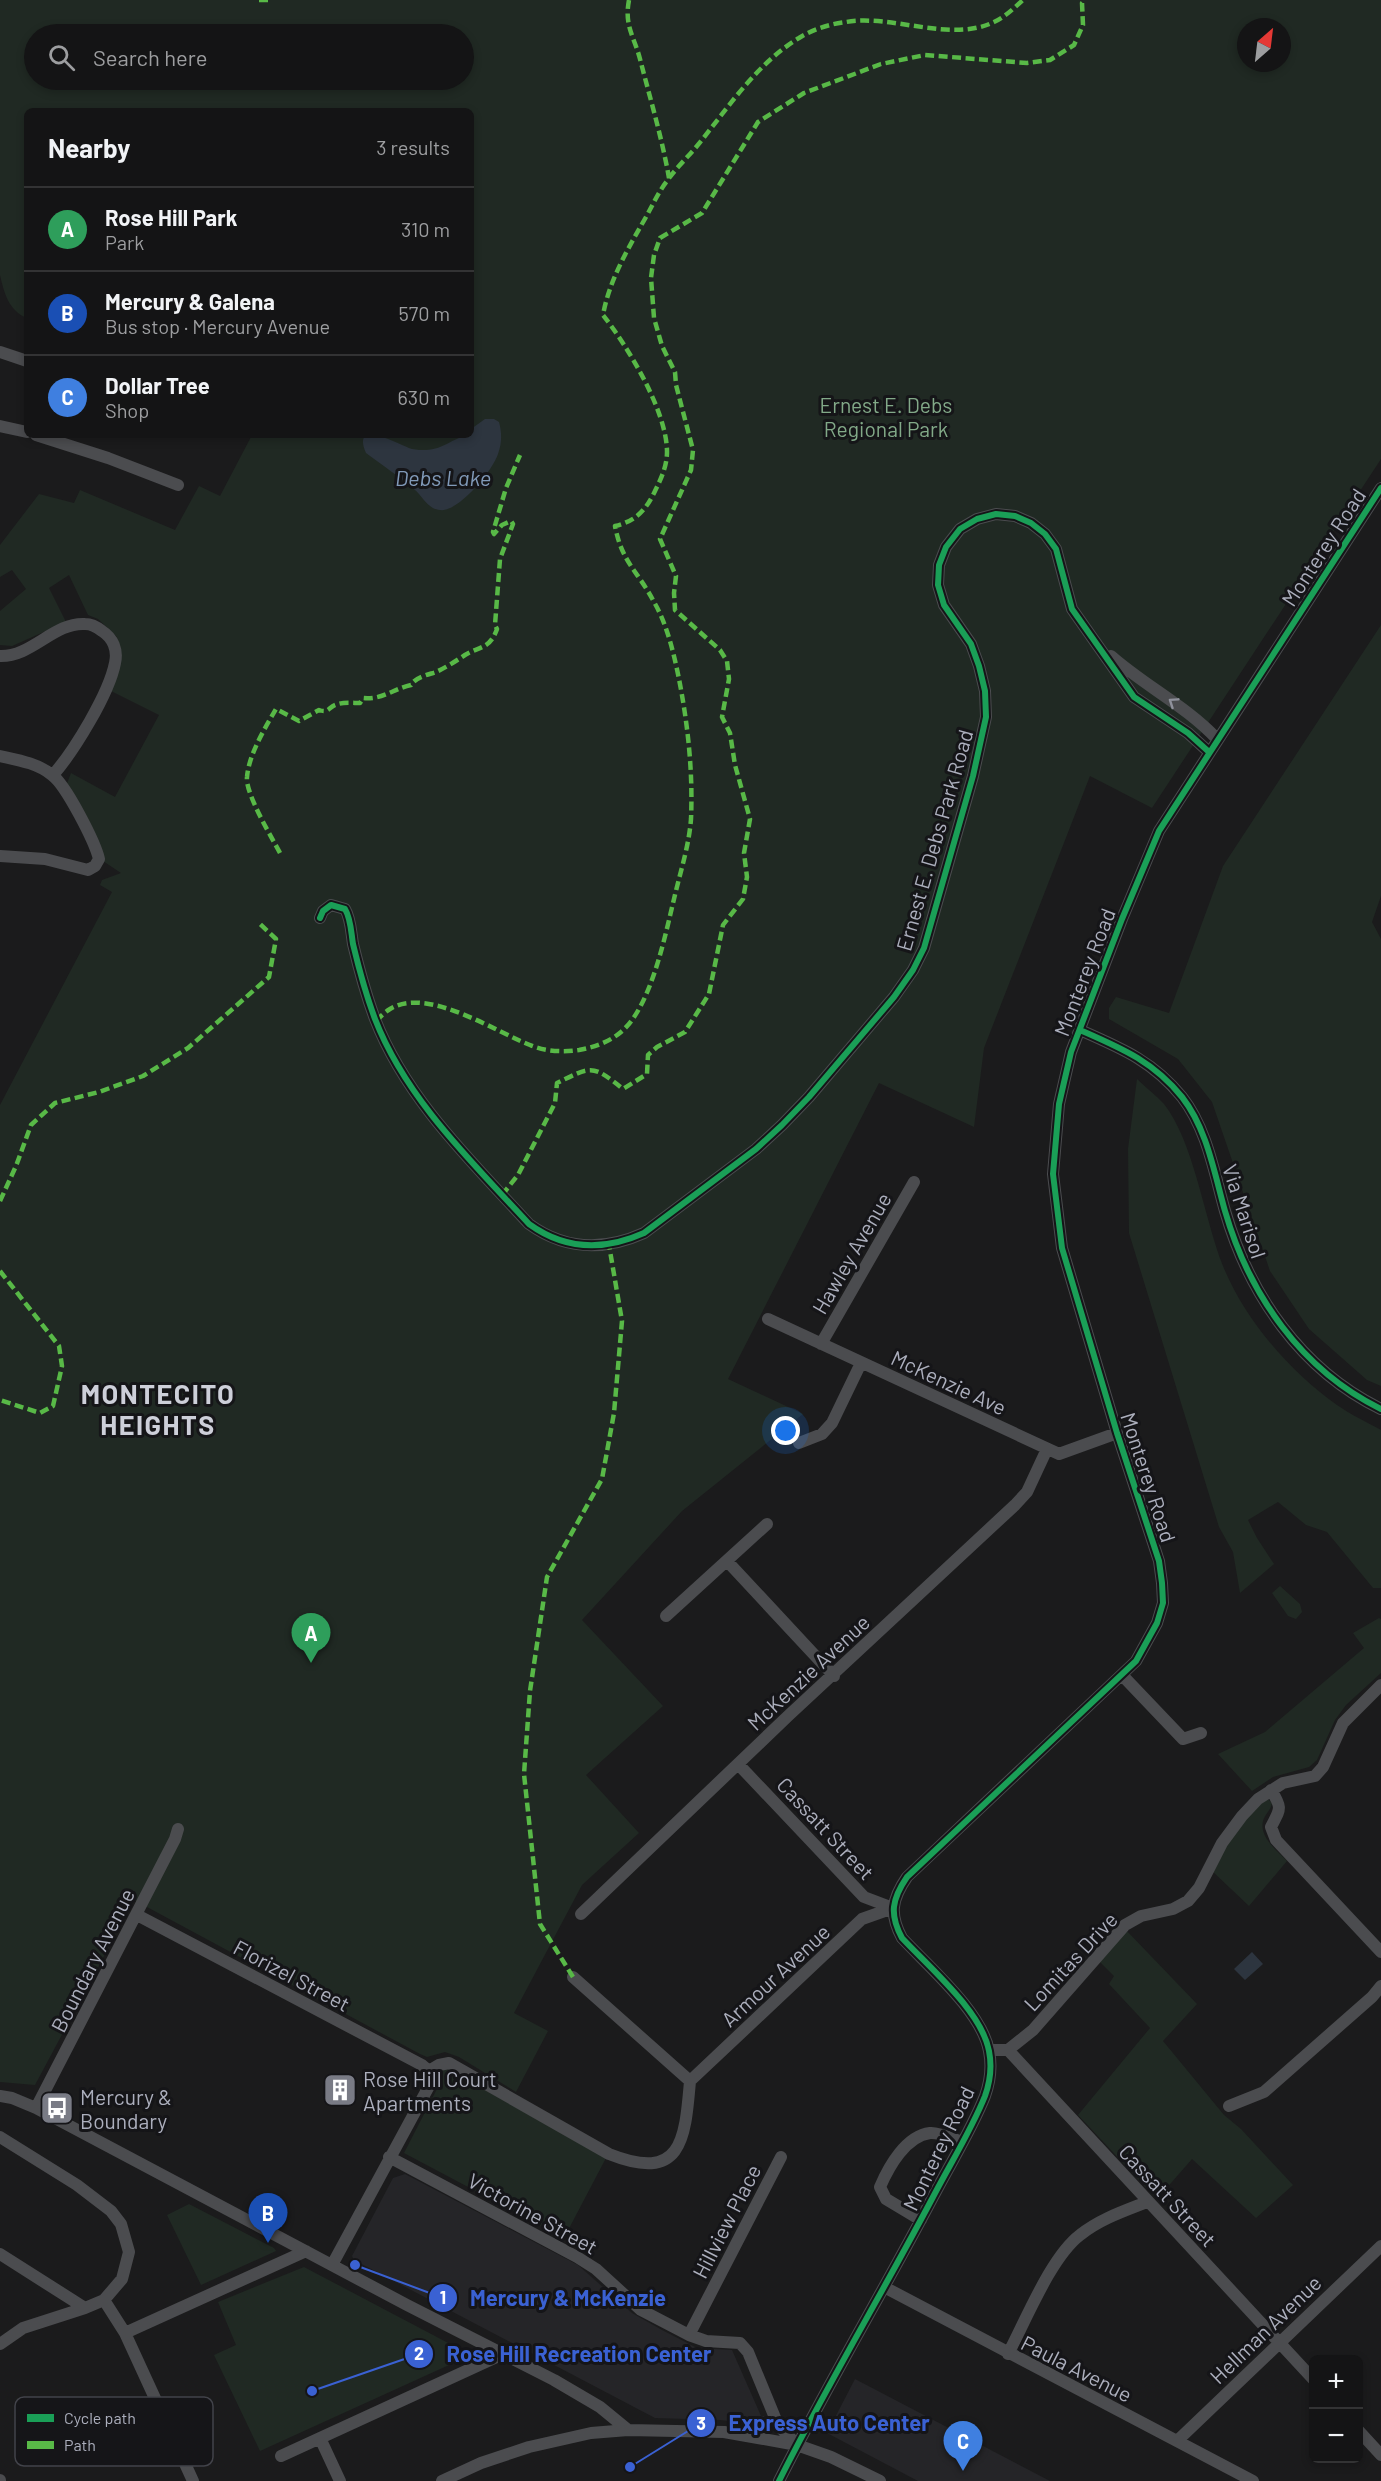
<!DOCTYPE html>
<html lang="en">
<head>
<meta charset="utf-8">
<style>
  body { margin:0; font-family:Barlow,sans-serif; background:#1d1d1e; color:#f1f3f6 }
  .controls { position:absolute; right:18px; bottom:18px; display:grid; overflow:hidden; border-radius:9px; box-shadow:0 3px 9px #0003 }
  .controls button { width:54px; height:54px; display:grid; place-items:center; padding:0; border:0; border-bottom:2px solid #333334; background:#141415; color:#f1f3f6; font:30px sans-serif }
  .compass { position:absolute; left:1237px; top:18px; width:54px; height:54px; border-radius:50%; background:#141415; box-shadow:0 3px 9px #0003; rotate:28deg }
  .you { position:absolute; left:786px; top:1431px; width:21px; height:21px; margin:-15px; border:4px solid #fff; border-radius:50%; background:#1a73e8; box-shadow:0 0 0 9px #1a73e833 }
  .badge { display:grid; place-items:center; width:39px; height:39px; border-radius:50%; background:#797b85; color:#fff; font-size:20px; font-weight:700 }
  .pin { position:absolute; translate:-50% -50px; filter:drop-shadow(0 2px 3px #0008) }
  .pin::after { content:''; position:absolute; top:32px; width:21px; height:18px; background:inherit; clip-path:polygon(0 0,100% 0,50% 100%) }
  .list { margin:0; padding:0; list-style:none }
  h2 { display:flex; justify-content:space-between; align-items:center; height:78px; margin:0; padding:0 24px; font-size:26px }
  h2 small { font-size:20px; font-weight:400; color:#9d9ea0 }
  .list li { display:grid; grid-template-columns:39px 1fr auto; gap:18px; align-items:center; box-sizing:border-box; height:84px; padding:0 24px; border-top:2px solid #333334 }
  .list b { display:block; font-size:22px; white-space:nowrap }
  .list p { margin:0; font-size:20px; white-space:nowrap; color:#9d9ea0 }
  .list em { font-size:20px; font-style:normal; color:#9d9ea0 }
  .icon { flex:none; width:33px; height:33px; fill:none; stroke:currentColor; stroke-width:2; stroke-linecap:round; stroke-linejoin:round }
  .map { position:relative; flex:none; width:1381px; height:2481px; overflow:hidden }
  .search { position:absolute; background:#141415; box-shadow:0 3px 9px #0003; left:24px; top:24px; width:450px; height:66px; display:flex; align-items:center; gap:15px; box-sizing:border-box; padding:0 21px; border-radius:33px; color:#9d9ea0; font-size:22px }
  .panel { position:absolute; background:#141415; box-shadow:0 3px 9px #0003; left:24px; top:108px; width:450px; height:330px; border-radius:9px }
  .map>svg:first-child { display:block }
  .built { fill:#252528 }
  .green { fill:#202923; fill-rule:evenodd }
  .water { fill:#2d353f }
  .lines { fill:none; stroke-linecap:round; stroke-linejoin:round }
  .minor { stroke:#4b4c4f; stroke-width:12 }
  .quiet { stroke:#58b947; stroke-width:4.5; stroke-dasharray:9 4.5; stroke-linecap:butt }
  .cycleway-casing { stroke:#151518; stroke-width:10 }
  .cycleway { stroke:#1a9f57; stroke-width:6 }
  .oneway { stroke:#8f919c }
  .labels { text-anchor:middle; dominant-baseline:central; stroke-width:6; stroke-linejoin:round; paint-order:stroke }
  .park-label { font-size:21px; fill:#82a988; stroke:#151518 }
  .street-label { font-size:21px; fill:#acafbd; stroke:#151518 }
  .poi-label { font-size:21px; fill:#acafbd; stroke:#151518; text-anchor:start }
  .water-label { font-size:22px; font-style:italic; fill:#819ab9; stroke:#151518 }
  .district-label { font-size:27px; font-weight:bold; letter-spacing:1.5px; fill:#cdcfd9; stroke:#151518 }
  .key { fill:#151518; stroke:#42434a; stroke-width:1.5 }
  .key-label { font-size:16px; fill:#acafbd }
  .leader { fill:none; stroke:#3a61d3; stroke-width:2 }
  .callout-dot { fill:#3a61d3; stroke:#151518; stroke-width:2 }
  .mark-label { font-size:18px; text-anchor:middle; font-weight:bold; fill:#fff }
  .callout-label { font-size:22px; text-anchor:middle; font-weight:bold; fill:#3a61d3; stroke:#151518; stroke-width:6; stroke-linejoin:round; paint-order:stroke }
</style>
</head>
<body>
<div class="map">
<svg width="1381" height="2481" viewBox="0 0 1381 2481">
  <rect width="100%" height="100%" fill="#1b1b1c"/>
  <!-- built -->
  <path class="built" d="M405 2174 578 2265 632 2313 662 2330 697 2348 732 2350 761 2416H764L766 2425 720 2420 655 2418 354 2260 352 2256 393 2178Z
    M855 2379 1050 2481H918L827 2433Z"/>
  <!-- green -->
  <path class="green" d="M0 0H1381V459L1152 808 1090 776 984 1048 974 1127 879 1083 728 1379 803 1414 682 1511 582 1620 663 1706 586 1775 639 1833 582 1885 514 2013 548 2031 516 2092 459 2057 445 2052 427 2057 420 2054 134 1900 35 2085 0 2082V1105L112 892 100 885 102 880 121 873 103 861 66 786 71 773 115 797 159 715 111 691 121 660 117 637 98 619 88 615 69 575 49 588 66 622 12 646 0 645V611L26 589 12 570 0 577V545L39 494 74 503 80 490 175 530 199 486 220 496 252 435H471V111H27V318C9 311 4 293 0 275ZM1246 27H1282V63H1246ZM34 34H464V80H34Z
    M1381 625V896L1372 922 1381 939V1386L1367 1380 1309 1329 1270 1271 1212 1102 1178 1059 1109 1019V1008L1116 997 1169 1013 1223 866Z
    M1137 1079C1145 1087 1156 1095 1164 1104 1194 1142 1204 1218 1223 1266 1245 1320 1290 1372 1337 1405 1351 1415 1367 1422 1381 1430V1588H1373L1327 1532 1306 1525 1278 1502 1248 1520 1257 1538 1274 1564 1240 1593 1233 1552 1219 1527 1129 1233 1128 1149Z
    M1280 1586 1300 1604 1302 1612 1296 1619 1288 1616 1272 1593Z
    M1379 1618 1381 1619V1673L1346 1705 1335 1720 1317 1760 1309 1767 1273 1777 1252 1791 1218 1754 1265 1732 1364 1648 1353 1633Z
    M1268 1799 1272 1803C1271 1810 1265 1814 1263 1821 1259 1837 1277 1851 1287 1861L1249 1906 1211 1870C1222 1849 1245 1808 1268 1799Z
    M1124 1928 1197 2004 1163 2041 1224 2115 1241 2129 1293 2185 1256 2218 1192 2159 1157 2199 1078 2115 1150 2028 1109 1984 1114 1976 1099 1961Z
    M444 2067 606 2158 564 2238 404 2153 438 2087V2072Z
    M189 2204 274 2248 276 2251 201 2285 167 2215Z
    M304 2267 471 2355 260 2451 214 2355 236 2345 218 2302Z"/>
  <!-- water -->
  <path class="water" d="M485 419H494L499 422C502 433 502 443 498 454 493 470 458 513 440 510 428 509 423 497 415 490 400 477 382 465 366 453 350 416 402 446 412 449 416 450 422 450 426 450 443 450 457 435 471 435V429Z
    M1252 1952 1263 1964 1245 1980 1234 1969Z"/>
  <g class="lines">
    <!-- minor -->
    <path class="minor" d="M0 352 27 361
      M0 426 27 432
      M36 435 108 458 178 485
      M0 656C32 657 54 622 85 624 91 624 97 627 102 631 113 638 118 650 115 663 109 694 74 751 53 775
      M1111 656C1145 686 1186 706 1217 739
      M0 756C18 760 37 763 52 775 66 785 95 842 99 859L95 866 88 870 45 859 0 856
      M320 918 323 911 331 905 345 909C351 919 351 932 353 944 359 969 366 995 375 1019 406 1099 472 1162 529 1224 565 1250 604 1251 644 1233L756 1149 782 1125 809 1097 894 997 913 970 924 948 973 776 986 717 985 691 979 666 971 644 944 605 938 585 939 565 946 547 960 529 977 519 996 514 1015 516 1031 523 1045 534 1056 549 1072 609 1134 697 1188 733 1209 752
      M1080 1030C1121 1048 1153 1061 1182 1097 1207 1129 1214 1172 1225 1211 1249 1294 1301 1370 1381 1409
      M768 1319 1059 1454 1117 1433
      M821 1344 914 1182
      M799 1443 822 1434 832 1423 861 1363
      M727 1561 834 1676
      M666 1616 767 1524
      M1122 1675 1183 1739 1201 1733
      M738 1764 864 1897 893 1908
      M1271 1790C1283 1809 1280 1809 1271 1827L1276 1840 1381 1952
      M581 1914 788 1716 1015 1505 1027 1492 1047 1449
      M137 1915 422 2065 429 2071
      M573 1977 690 2081
      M989 2050H1008L1314 2380
      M1008 2050 1033 2030 1125 1925 1141 1916 1173 1909 1188 1901 1199 1888 1222 1843 1242 1816 1258 1799 1283 1783 1315 1776 1323 1767 1343 1723 1381 1685
      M429 2071 439 2065 449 2063 609 2154C682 2183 685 2140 690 2081L862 1919 893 1908
      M0 2096 12 2098 36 2108 407 2305 554 2380 600 2407 628 2430
      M1229 2106 1264 2092 1372 1997 1381 1986
      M36 2108 175 1839 178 1829
      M0 2137 77 2185 111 2211 121 2224 129 2252 122 2279 104 2300 85 2308 23 2328 0 2344
      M389 2157 577 2257 596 2269 641 2310 689 2335 706 2341 740 2343 748 2352 778 2425 797 2445
      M921 2220 886 2199 880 2187C889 2166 906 2136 930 2133 939 2132 953 2139 962 2142
      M0 2254 85 2308
      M332 2265 428 2088 430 2080 429 2071
      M884 2287 1253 2481
      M104 2300 125 2333 193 2481
      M125 2333 306 2251
      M689 2335 781 2157
      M1008 2354C1026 2320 1051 2257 1080 2235 1100 2219 1124 2211 1147 2202
      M1358 2430 1381 2455
      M320 2438 340 2481
      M1177 2441 1381 2246
      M281 2456 503 2354
      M0 2480V2481
      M442 2481 481 2463 529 2447 591 2433 628 2430 724 2432 797 2445 831 2457 880 2481
      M779 2481C827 2385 883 2292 933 2197 950 2164 971 2131 985 2096 990 2082 992 2066 989 2051 982 2012 929 1967 902 1938 889 1914 892 1899 907 1877L1136 1661 1157 1623 1163 1603 1162 1583 1159 1561 1117 1433 1062 1248 1053 1174 1059 1104 1071 1052 1122 919 1159 831 1381 488"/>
    <!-- quiet -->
    <path class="quiet" d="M259 0H272
      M629 0C624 26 634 36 640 59 650 98 662 138 669 178
      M280 853C272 838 245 793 247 777 249 754 265 728 276 709L299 721 319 710C330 714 328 706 338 704 344 702 353 703 360 703L363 698C382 700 393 689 411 685 416 677 427 675 436 672 445 668 456 661 465 655 480 646 490 649 497 629L495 625 500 559 513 524 511 521 502 525 494 534 493 532 506 488 520 455
      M376 1021C380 1017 385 1012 390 1009 427 986 496 1032 530 1045 546 1052 563 1052 579 1050 595 1047 609 1042 621 1032 651 1007 665 936 674 899 680 873 689 846 691 819 693 772 688 725 679 679 674 654 667 624 654 602 638 571 622 563 615 526 636 521 646 510 655 491 661 479 667 466 667 452 667 411 628 347 603 315 609 282 626 252 642 224 651 209 657 194 667 181 676 168 687 158 697 146 728 108 756 64 799 38 813 29 830 24 846 22 892 14 951 43 994 22 1005 17 1014 8 1023 0
      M502 1195 518 1175 555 1103 557 1083C592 1066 592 1064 623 1089L647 1074 648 1055 657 1047 685 1032 709 994 723 925 743 899 747 877 744 853 750 819 735 765 730 733 722 717 729 679 727 661 720 650 675 610 674 593 676 576 660 539 691 470 693 450 676 385 675 372 662 346 654 318 651 278 654 255 660 238 702 213 758 122 804 93 881 64 925 55 1027 63 1050 60 1074 45 1083 25 1082 3 1085 0
      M0 1201 16 1166 31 1125 55 1103 99 1092 143 1076 188 1048 269 977 276 939 260 924
      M0 1271 59 1346 62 1366 53 1406 40 1413 0 1400
      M573 1977 540 1924 524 1774 530 1691 547 1577 602 1479 614 1413 622 1321 609 1245"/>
    <defs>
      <path id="cycleway" d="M320 918 323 911 331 905 345 909C351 919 351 932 353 944 359 969 366 995 375 1019 406 1099 472 1162 529 1224 565 1250 604 1251 644 1233L756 1149 782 1125 809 1097 894 997 913 970 924 948 973 776 986 717 985 691 979 666 971 644 944 605 938 585 939 565 946 547 960 529 977 519 996 514 1015 516 1031 523 1045 534 1056 549 1072 609 1134 697 1188 733 1209 752
        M1080 1030C1121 1048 1153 1061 1182 1097 1207 1129 1214 1172 1225 1211 1249 1294 1301 1370 1381 1409
        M779 2481C827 2385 883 2292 933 2197 950 2164 971 2131 985 2096 990 2082 992 2066 989 2051 982 2012 929 1967 902 1938 889 1914 892 1899 907 1877L1136 1661 1157 1623 1163 1603 1162 1583 1159 1561 1117 1433 1062 1248 1053 1174 1059 1104 1071 1052 1122 919 1159 831 1381 488"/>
    </defs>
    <!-- cycleway casing -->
    <use href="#cycleway" class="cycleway-casing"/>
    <!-- cycleway -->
    <use href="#cycleway" class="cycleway"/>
  </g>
  <!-- one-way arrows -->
  <defs><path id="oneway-chevron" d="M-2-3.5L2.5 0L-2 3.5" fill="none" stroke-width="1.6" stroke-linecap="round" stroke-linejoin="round" transform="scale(1.5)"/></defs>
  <use class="oneway" href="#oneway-chevron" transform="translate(1173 702) rotate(-146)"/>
  <!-- icons -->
  <defs>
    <symbol id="building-square" viewBox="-11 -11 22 22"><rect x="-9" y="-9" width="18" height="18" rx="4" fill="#797b85" stroke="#151518"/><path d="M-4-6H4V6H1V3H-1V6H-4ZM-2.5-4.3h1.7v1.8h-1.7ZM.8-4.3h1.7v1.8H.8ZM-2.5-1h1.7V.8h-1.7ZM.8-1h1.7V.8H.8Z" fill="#fff"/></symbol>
    <symbol id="bus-square" viewBox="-11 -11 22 22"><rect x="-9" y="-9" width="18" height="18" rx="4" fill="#797b85" stroke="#151518"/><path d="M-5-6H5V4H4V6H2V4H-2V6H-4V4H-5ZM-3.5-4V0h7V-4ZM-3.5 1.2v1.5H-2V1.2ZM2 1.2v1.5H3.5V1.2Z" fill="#fff"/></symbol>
  </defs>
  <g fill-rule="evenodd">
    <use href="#building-square" x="321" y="2071" width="38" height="38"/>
    <use href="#bus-square" x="38" y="2089" width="38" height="38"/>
  </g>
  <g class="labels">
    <!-- park labels -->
    <g class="park-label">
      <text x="886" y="404">Ernest E. Debs<tspan x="886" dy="24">Regional Park</tspan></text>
    </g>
    <!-- street labels -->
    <g class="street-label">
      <text transform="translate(1323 547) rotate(-57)">Monterey Road</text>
      <text transform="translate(934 840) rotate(-74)">Ernest E. Debs Park Road</text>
      <text transform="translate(1084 972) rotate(-69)">Monterey Road</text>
      <text transform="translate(1245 1211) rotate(72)">Via Marisol</text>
      <text transform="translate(851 1253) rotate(-60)">Hawley Avenue</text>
      <text transform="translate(949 1382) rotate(25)">McKenzie Ave</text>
      <text transform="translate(1149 1477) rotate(72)">Monterey Road</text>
      <text transform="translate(808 1672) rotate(-43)">McKenzie Avenue</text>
      <text transform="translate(826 1828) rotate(47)">Cassatt Street</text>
      <text transform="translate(92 1960) rotate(-63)">Boundary Avenue</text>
      <text transform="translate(1070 1961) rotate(-47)">Lomitas Drive</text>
      <text transform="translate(292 1975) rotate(28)">Florizel Street</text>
      <text transform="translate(775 1975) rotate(-43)">Armour Avenue</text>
      <text transform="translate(938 2148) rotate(-64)">Monterey Road</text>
      <text transform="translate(1168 2195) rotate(47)">Cassatt Street</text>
      <text transform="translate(533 2213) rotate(29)">Victorine Street</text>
      <text transform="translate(726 2221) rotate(-63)">Hillview Place</text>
      <text transform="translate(1265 2329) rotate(-44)">Hellman Avenue</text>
      <text transform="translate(1077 2368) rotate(27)">Paula Avenue</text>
    </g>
    <!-- poi labels -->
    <g class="poi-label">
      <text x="363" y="2078">Rose Hill Court<tspan x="363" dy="24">Apartments</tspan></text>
      <text x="80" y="2096">Mercury &amp;<tspan x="80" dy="24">Boundary</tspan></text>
    </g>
    <!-- water labels -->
    <g class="water-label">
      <text x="443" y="477">Debs Lake</text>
    </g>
    <!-- district labels -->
    <g class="district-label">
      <text x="158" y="1393">MONTECITO<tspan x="158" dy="31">HEIGHTS</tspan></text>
    </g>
  </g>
  <!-- legend -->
  <rect x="15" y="2397" width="198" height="69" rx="9" class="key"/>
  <rect x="27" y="2414" width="27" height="8" fill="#1a9f57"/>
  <rect x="27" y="2441" width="27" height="8" fill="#58b947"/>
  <g class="key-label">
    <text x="64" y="2424">Cycle path</text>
    <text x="64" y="2451">Path</text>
  </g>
  <!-- callouts -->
  <path class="leader" d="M355 2265L443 2298M312 2391L419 2354M630 2467L701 2423"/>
  <g class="callout-dot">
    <circle cx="355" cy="2265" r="6"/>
    <circle cx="312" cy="2391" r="6"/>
    <circle cx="630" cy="2467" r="6"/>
    <circle cx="443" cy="2298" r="15"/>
    <circle cx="419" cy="2354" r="15"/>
    <circle cx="701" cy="2423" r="15"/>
  </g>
  <g class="mark-label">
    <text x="443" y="2304">1</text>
    <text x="419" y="2360">2</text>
    <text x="701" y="2430">3</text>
  </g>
  <g class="callout-label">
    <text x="568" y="2306">Mercury &amp; McKenzie</text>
    <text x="579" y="2362">Rose Hill Recreation Center</text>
    <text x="829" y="2431">Express Auto Center</text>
  </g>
</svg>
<div class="controls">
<button>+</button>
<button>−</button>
</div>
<svg class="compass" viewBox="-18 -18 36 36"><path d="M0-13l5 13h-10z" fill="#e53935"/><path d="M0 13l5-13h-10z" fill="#9d9ea0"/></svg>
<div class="you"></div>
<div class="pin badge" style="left:311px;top:1663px;background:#2e9e5b">A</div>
<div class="pin badge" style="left:268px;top:2243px;background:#1a4fb4">B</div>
<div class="pin badge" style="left:963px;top:2471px;background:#3f7fe0">C</div>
<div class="search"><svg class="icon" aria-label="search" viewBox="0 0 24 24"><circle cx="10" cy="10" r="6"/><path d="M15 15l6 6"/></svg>Search here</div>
<section class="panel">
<h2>Nearby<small>3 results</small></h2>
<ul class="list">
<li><span class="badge" style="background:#2e9e5b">A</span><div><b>Rose Hill Park</b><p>Park</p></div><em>310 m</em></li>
<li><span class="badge" style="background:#1a4fb4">B</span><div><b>Mercury &amp; Galena</b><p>Bus stop · Mercury Avenue</p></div><em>570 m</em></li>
<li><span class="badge" style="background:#3f7fe0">C</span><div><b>Dollar Tree</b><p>Shop</p></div><em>630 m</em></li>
</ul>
</section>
</div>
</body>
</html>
